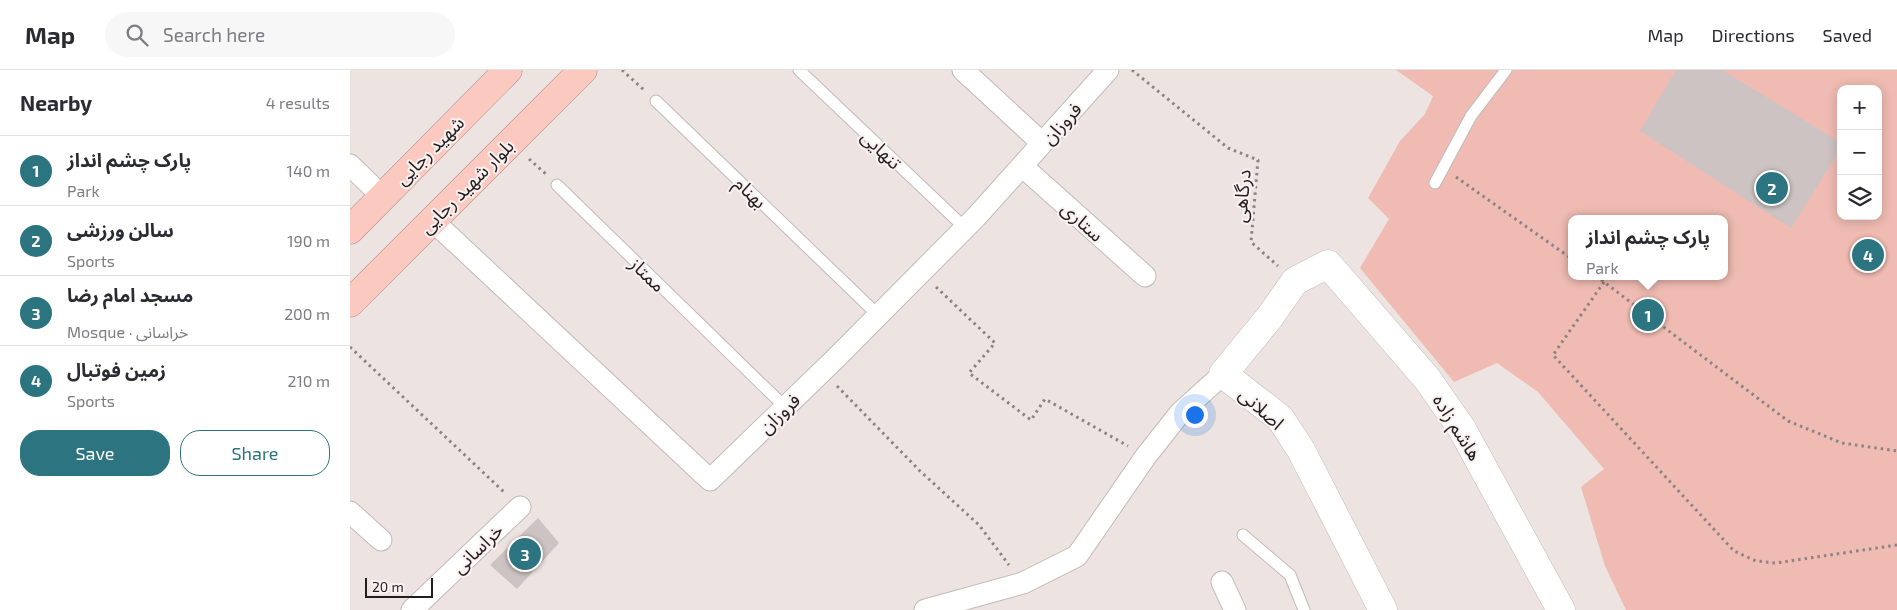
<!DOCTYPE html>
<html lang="en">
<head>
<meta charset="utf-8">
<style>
  body { margin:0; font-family:"Exo 2","Noto Sans Arabic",sans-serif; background:#f7f7f7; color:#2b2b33 }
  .controls { position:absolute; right:15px; top:15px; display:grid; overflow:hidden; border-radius:10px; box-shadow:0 2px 12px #0003 }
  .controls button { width:45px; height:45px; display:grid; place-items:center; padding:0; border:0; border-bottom:1px solid #e1e1e2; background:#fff; color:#2b2b33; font:25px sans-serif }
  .scale { position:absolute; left:15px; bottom:12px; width:68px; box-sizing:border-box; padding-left:5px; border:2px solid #211e1e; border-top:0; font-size:14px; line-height:18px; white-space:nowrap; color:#211e1e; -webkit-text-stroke:4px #faf1f0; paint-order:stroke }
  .you { position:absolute; left:844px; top:344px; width:18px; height:18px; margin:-12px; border:4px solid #fff; border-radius:50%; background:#1a73e8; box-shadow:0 0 0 8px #1a73e833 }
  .badge { display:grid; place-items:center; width:32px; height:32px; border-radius:50%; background:#2c747f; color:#fff; font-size:16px; font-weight:700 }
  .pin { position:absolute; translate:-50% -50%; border:2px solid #fff; box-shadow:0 1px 5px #0006 }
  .popup { position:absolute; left:1218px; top:145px; width:160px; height:65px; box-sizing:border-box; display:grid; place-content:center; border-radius:10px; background:#fff; filter:drop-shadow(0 1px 4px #0005); font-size:16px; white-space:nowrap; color:#7c7c81 }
  .popup b { font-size:19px; color:#2b2b33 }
  .popup::after { content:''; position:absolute; left:50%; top:100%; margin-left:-10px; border:10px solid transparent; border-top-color:#fff }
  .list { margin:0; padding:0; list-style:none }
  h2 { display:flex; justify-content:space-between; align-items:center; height:65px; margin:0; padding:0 20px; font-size:21px }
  h2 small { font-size:16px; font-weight:400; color:#7c7c81 }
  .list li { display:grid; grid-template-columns:32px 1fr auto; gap:15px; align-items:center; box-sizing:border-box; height:70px; padding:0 20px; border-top:1px solid #e1e1e2 }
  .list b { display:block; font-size:19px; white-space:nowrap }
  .list p { margin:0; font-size:16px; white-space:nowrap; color:#7c7c81 }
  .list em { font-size:16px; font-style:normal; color:#7c7c81 }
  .actions { display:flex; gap:10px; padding:15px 20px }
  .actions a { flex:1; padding:11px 0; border:1px solid #2c747f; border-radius:20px; text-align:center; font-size:18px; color:#2c747f }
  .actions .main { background:#2c747f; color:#fff }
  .icon { flex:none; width:28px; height:28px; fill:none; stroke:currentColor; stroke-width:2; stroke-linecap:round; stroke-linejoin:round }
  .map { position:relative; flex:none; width:1547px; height:540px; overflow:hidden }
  header { display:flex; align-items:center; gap:30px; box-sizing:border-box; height:70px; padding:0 25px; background:#fff; border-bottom:1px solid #e1e1e2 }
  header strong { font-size:24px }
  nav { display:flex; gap:28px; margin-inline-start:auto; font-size:18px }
  .search { width:350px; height:45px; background:#f7f7f7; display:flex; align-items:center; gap:12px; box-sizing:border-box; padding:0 18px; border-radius:28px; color:#7c7c81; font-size:19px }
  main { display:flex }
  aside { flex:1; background:#fff }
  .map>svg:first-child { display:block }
  .green { fill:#efbbb2; fill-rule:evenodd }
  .building { fill:#ccc3c2 }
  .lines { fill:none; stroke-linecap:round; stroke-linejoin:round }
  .lane-casing { stroke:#c2bab8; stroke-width:13 }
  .street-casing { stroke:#c2bab8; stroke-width:23 }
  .secondary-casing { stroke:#c2bab8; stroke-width:29 }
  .highway-casing { stroke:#af8d87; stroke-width:29 }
  .path { stroke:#8a8483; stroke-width:3; stroke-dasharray:2.5 4; stroke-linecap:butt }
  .lane { stroke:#fff; stroke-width:11 }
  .street { stroke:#fff; stroke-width:21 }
  .secondary { stroke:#fff; stroke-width:28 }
  .highway { stroke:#fbc9c0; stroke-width:28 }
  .labels { text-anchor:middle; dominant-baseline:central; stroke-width:4; stroke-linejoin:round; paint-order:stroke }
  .street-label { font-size:19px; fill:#211e1e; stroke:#faf1f0 }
</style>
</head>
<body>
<header>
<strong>Map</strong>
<div class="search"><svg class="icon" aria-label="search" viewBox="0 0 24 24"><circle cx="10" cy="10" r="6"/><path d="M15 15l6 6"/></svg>Search here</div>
<nav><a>Map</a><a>Directions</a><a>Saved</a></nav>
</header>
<main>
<aside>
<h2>Nearby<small>4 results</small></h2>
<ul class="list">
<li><span class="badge">1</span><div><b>پارک چشم انداز</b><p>Park</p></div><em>140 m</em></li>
<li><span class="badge">2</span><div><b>سالن ورزشی</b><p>Sports</p></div><em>190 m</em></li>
<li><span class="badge">3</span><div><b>مسجد امام رضا</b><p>Mosque · خراسانی</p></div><em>200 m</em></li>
<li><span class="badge">4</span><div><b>زمین فوتبال</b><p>Sports</p></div><em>210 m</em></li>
</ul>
<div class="actions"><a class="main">Save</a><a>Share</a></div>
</aside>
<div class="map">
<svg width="1547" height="540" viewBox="0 0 1547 540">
  <rect width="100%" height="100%" fill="#ede4e2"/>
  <!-- green -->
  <path class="green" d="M1046 0H1547V540H1276L1255 496 1231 417 1254 399 1188 322 1147 293 1104 312 1010 198 1039 149 1018 128 1050 71 1075 44 1083 26ZM1491 19H1528V146H1491ZM1222 149H1374V206H1222Z"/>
  <!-- building -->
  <path class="building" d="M1326 0H1372L1491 73V78L1441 158 1290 61Z
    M188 448 209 473 167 519 140 495Z"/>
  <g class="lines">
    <defs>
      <path id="lane" d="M449 0 615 158
        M306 31 529 246
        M1085 113 1121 46 1156 0
        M207 115 435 337
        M893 465 940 505 954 540"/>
      <path id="street" d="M613 0 692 73
        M0 95 33 127
        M672 96 795 206
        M82 150 360 410 485 289 627 146 758 0
        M0 442 31 470
        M872 512 885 540
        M62 540 170 437
        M575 540 673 513 727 486 796 386 830 343 873 304"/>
      <path id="secondary" d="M1033 540 951 380 930 348 873 304 919 248 945 211 978 194 1078 310 1112 359 1211 540"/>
      <path id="highway" d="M0 160 158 0
        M0 233 233 0"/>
    </defs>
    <!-- lane casing -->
    <use href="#lane" class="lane-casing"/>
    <!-- street casing -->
    <use href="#street" class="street-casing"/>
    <!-- secondary casing -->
    <use href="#secondary" class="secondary-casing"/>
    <!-- highway casing -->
    <use href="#highway" class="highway-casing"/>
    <!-- path -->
    <path class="path" d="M272 0 294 20
      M782 0 878 78 908 90 901 172 928 196
      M179 89 197 105
      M1106 107 1222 189
      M1246 206 1438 351 1492 373 1547 381
      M1254 212 1203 285 1384 481 1406 491 1426 493 1547 475
      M586 217 645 273 619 303 681 350 695 329 778 376
      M0 277 154 422
      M487 316 570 401 629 455 659 495"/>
    <!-- lane -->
    <use href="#lane" class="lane"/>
    <!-- street -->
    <use href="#street" class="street"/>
    <!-- secondary -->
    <use href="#secondary" class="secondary"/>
    <!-- highway -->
    <use href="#highway" class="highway"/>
  </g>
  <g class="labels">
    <!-- street labels -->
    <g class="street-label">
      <text transform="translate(711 53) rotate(-48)">فروزان</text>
      <text transform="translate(532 79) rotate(44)">تنهایی</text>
      <text transform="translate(79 80) rotate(-45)">شهید رجایی</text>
      <text transform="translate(116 116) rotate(-45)">بلوار شهید رجایی</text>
      <text transform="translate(401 122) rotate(44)">بهنام</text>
      <text transform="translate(891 126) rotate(-85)">درگاهی</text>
      <text transform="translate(733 151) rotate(42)">ستاری</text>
      <text transform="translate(298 204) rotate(44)">ممتاز</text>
      <text transform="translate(912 338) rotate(42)">اصلانی</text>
      <text transform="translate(429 343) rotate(-44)">فروزان</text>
      <text transform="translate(1108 357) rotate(58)">هاشم زاده</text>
      <text transform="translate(127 478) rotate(-44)">خراسانی</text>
    </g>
  </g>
</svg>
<div class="controls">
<button>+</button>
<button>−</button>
<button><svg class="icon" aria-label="layers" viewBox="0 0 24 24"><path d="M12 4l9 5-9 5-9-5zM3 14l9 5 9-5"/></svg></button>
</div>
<div class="scale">20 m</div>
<div class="you"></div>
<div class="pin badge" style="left:1298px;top:245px">1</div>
<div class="popup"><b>پارک چشم انداز</b>Park</div>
<div class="pin badge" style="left:1422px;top:118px">2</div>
<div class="pin badge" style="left:175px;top:484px">3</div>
<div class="pin badge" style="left:1518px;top:185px">4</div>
</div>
</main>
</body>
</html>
